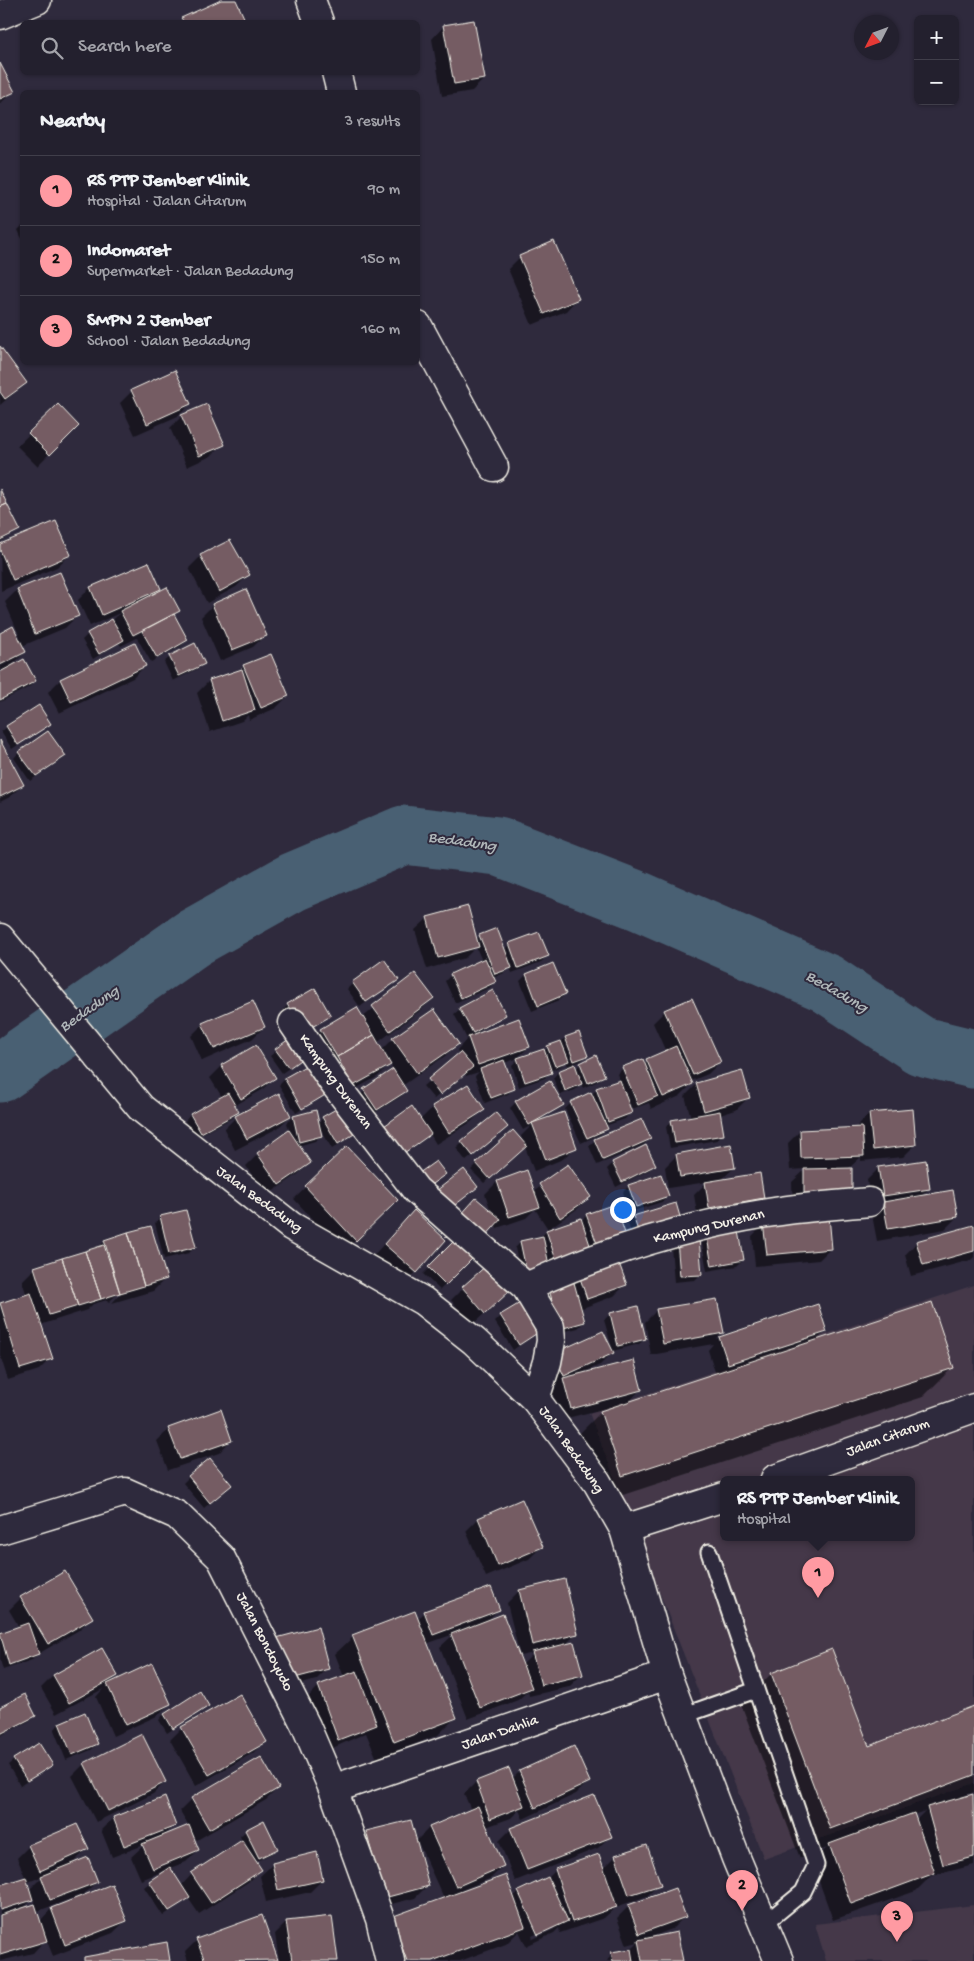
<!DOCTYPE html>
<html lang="en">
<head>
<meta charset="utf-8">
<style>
  body { margin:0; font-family:"Gochi Hand",sans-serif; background:#2f2d3a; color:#f1f3f6 }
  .controls { position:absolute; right:15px; top:15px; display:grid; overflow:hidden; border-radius:8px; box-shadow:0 1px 4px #0004 }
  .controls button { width:45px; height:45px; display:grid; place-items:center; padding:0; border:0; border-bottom:1px solid #403e4a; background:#23202e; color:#f1f3f6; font:25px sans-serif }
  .compass { position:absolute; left:854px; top:15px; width:45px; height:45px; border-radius:50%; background:#23202e; box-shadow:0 1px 4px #0004; rotate:228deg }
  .you { position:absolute; left:622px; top:1209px; width:18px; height:18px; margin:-12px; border:4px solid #fff; border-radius:50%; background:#1a73e8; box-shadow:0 0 0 8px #1a73e833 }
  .badge { display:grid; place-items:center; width:32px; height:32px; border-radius:50%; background:#ff9aa2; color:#111; font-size:16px; font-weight:700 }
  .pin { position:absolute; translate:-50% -41px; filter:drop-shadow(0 1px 2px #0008) }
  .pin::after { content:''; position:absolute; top:26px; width:18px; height:15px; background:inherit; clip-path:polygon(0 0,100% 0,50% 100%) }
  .popup { position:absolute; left:720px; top:1476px; width:195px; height:65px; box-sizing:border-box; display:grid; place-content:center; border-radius:8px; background:#23202e; filter:drop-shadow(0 1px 4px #0005); font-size:16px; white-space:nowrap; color:#a3a3aa }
  .popup b { font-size:19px; color:#f1f3f6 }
  .popup::after { content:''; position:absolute; left:50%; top:100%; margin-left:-10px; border:10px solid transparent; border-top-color:#23202e }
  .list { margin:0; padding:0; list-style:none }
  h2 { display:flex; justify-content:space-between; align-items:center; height:65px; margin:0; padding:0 20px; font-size:21px }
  h2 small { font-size:16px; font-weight:400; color:#a3a3aa }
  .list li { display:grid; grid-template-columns:32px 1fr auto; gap:15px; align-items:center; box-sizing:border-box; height:70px; padding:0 20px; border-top:1px solid #403e4a }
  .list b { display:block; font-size:19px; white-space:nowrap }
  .list p { margin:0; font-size:16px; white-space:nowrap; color:#a3a3aa }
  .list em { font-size:16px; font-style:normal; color:#a3a3aa }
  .icon { flex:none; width:28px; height:28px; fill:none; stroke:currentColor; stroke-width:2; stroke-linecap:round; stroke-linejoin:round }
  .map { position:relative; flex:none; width:974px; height:1961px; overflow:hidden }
  .search { position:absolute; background:#23202e; box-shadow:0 1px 4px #0004; left:20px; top:20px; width:400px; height:55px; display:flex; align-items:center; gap:12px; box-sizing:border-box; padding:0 18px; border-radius:8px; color:#a3a3aa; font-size:19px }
  .panel { position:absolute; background:#23202e; box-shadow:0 1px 4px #0004; left:20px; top:90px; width:400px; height:275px; border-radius:8px }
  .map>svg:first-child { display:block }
  .built { fill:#443949; fill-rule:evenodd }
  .shadow { fill:#0007; fill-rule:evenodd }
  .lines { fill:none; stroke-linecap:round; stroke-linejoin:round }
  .river { stroke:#496173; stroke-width:59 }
  .building { fill:#745c64; stroke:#f4f1e8 }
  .service-casing { stroke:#f4f1e8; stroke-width:19 }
  .minor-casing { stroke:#f4f1e8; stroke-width:31 }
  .secondary-casing { stroke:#f4f1e8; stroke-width:31 }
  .service { stroke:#2f2a3d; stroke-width:15 }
  .minor { stroke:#2f2a3d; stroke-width:28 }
  .secondary { stroke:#2f2a3d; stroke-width:28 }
  .labels { text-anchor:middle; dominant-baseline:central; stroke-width:4; stroke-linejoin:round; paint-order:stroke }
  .street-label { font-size:15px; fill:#f4f1e8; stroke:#2f2a3d }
  .water-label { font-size:16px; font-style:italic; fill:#b0b7b9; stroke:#2f2a3d }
</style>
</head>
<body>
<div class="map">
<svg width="974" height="1961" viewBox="0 0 974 1961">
  <rect width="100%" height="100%" fill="#2f2a3d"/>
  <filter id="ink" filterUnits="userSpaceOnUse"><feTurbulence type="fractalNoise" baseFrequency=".02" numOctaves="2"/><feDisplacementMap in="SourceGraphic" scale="10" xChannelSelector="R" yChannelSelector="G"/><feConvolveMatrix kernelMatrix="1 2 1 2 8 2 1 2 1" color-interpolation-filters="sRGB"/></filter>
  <g filter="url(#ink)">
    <!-- built -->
    <path class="built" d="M974 1285V1783L764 1859 589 1413ZM724 1479H912V1537H724Z
      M974 1905V1961H826L815 1924Z"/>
    <!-- shadow -->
    <path class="shadow" d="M224 0H234L244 22H179Z
      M444 26 484 79 472 91 442 96 432 39Z
      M0 65 13 91 0 104Z
      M22 226V239L18 230Z
      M520 257 578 298 566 311 532 325 508 269Z
      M0 348 26 383 0 405Z
      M132 391 190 404 178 416 135 435 120 403Z
      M58 406 77 426 37 466 17 446Z
      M182 416 223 444 211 456 187 467 170 428Z
      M0 492 19 530 0 542Z
      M0 546 69 555 57 567 1 591Z
      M201 556 248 575 236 587 207 603 189 568Z
      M148 564 160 592 178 610 173 615 187 640 181 646 151 662 137 638 121 646 119 643 93 659 82 640 88 634 112 621 120 613 90 626 78 600 90 588Z
      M60 573 77 616 65 628 22 646 25 652 10 667 35 681 29 687 0 702V673L3 671 0 670V634L20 637 5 602 17 590Z
      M213 605 265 635 253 647 220 661 201 617Z
      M134 645 145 666 133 678 59 713 48 692 60 680Z
      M170 657 203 664 197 669 173 681 164 662Z
      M244 666 288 696 276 708 249 720 248 715 242 721 210 732 197 693 209 681 239 672Z
      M49 724 12 749 1 732 7 727Z
      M0 742 22 785 10 797 0 802Z
      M19 752 64 756 30 781 14 758Z
      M428 918 476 940 480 936 504 950 509 945 539 934 547 956 541 962 512 973 510 967 504 973 493 978 495 982 489 988 455 1003 445 981 451 975 482 961 476 947 465 958 427 969 415 930Z
      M553 965 565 994 559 1000 532 1011 520 981 526 975Z
      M415 975 433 998 421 1010 377 1043 381 1051 393 1039 457 1044 445 1056 402 1086 406 1091 400 1097 371 1115 358 1096 394 1070 390 1064 377 1077 341 1097 309 1042 321 1030 362 1018Z
      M397 979 360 1007 347 989 353 983Z
      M288 1005 330 1016 297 1037 302 1059 282 1073 270 1056 296 1035 282 1011Z
      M460 1009 504 1015 471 1037 529 1047 516 1059 504 1063 514 1088 508 1094 485 1103 475 1076 479 1072 466 1076 465 1073 434 1099 423 1086 459 1055 457 1050 467 1039 454 1014Z
      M665 1011 720 1062 708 1074 691 1081 692 1084 680 1096 651 1109 649 1103 632 1109 629 1102 627 1103 630 1113 625 1119 605 1126 606 1128 601 1134 581 1143 565 1109 571 1103 591 1095 597 1089 620 1081 617 1074 623 1068 643 1064 666 1052 653 1023Z
      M203 1024 264 1027 252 1039 202 1061 191 1036Z
      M566 1038 587 1055 581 1061 573 1064 575 1069 581 1064 604 1075 598 1081 583 1088 581 1084 575 1090 560 1095 553 1078 558 1072 569 1068 566 1061 561 1066 550 1071 545 1078 519 1087 512 1065 518 1059 543 1051Z
      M222 1066 274 1078 262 1090 234 1106 238 1112 232 1118 194 1138 185 1121 190 1115 222 1097 210 1078Z
      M285 1079 325 1094 296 1113 279 1085Z
      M697 1084 748 1098 736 1110 720 1115 723 1134 717 1140 670 1148 666 1127 672 1121 691 1118 685 1096Z
      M468 1086 483 1110 471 1122 436 1144 430 1134 397 1158 420 1120 433 1107Z
      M516 1102 563 1104 538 1121 575 1147 563 1159 534 1171 525 1147 484 1183 471 1170 477 1164 524 1144 521 1136 532 1125 523 1130 510 1108Z
      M315 1112 318 1123 323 1118 358 1131 332 1149 320 1128 321 1136 315 1141 298 1146 309 1163 297 1175 266 1196 246 1166 258 1154 290 1132 287 1123 293 1117Z
      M869 1114 915 1145 903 1157 861 1161V1157L848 1169 793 1209 792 1182 806 1169 790 1170 788 1143 800 1131 858 1129 857 1126Z
      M290 1116 278 1128 235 1150 224 1129 236 1117Z
      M500 1133 466 1161 456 1148 462 1142Z
      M649 1139 644 1145 597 1165 589 1146 595 1140Z
      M347 1148 385 1212 343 1252 294 1199Z
      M677 1155 734 1168 721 1180 763 1198 751 1210 698 1219 694 1195 707 1182 668 1188 665 1167Z
      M613 1163 655 1164 649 1170 616 1187 607 1169Z
      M568 1166 589 1197 577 1209 548 1229 535 1209 526 1218 497 1228 485 1194 497 1182 533 1192Z
      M879 1168 929 1188 921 1197 957 1217 945 1229 877 1241 872 1215 882 1206 871 1207 867 1180Z
      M629 1186 667 1196 662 1202 630 1212 623 1192Z
      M587 1215 627 1242 522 1280 515 1248 521 1242 539 1238 547 1231 580 1222Z
      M161 1217 195 1247 189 1253 164 1259 155 1223Z
      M634 1217 681 1226 635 1245 628 1223Z
      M402 1224 416 1272 404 1284 373 1256Z
      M764 1224 831 1248 819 1260 755 1266 752 1236Z
      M974 1227V1257L971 1260 911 1276 905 1255 917 1242Z
      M707 1232 743 1260 737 1266 707 1271 701 1238Z
      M698 1240 701 1274 695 1280 674 1282 671 1247Z
      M105 1241 165 1279 153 1291 112 1303 123 1291H120L108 1303 107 1300 93 1304 87 1310 40 1325 51 1358 39 1370 8 1380 0 1355V1304L27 1296 22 1281 34 1269 98 1248Z
      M456 1241 472 1257 440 1290 423 1274Z
      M578 1270 626 1284 614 1296 580 1309 584 1322 578 1328 554 1334 543 1293Z
      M463 1288 497 1302 472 1325 451 1300Z
      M817 1306 826 1331 815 1342 953 1367 923 1397 592 1505 571 1442 601 1412 616 1408 615 1406 559 1420 552 1391 558 1385 552 1387 542 1366 612 1353 600 1365 584 1372 640 1390 627 1404 716 1375 708 1350 713 1344 651 1355 645 1322 657 1310 722 1333 716 1339Z
      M610 1314 645 1338 639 1344 613 1351 604 1320Z
      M501 1316 537 1332 513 1350 495 1322Z
      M169 1429 231 1440 219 1453 168 1470 157 1441Z
      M189 1477 225 1490 204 1508 183 1483Z
      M522 1501 541 1547 529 1559 486 1577 466 1531 478 1519Z
      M564 1580 577 1633 564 1646 581 1675 569 1687 529 1696 528 1691 518 1700 468 1719 440 1647 454 1634 426 1644 455 1718 438 1735 377 1759 366 1733 326 1751 307 1698 319 1686 344 1677 335 1654 353 1637 417 1620 425 1612 498 1610 486 1622 522 1665 534 1653 520 1656 507 1603 519 1591Z
      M21 1598 91 1618 79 1630 38 1654 32 1660 3 1670 0 1660V1634L19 1627 9 1610Z
      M102 1649 116 1676 108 1685 169 1704 157 1716 113 1736 96 1697 103 1689 56 1714 41 1688 53 1676Z
      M264 1651 328 1668 316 1680 275 1691Z
      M771 1674 869 1747 974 1707V1792L964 1796 965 1798 972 1796 974 1801V1865L931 1876 916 1891 833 1920 812 1862 827 1848 800 1858 741 1704ZM925 1811 915 1821 913 1815Z
      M208 1706 167 1733 159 1720 164 1714Z
      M0 1708 35 1716 29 1721 0 1736Z
      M84 1714 97 1744 91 1750 66 1760 54 1730 59 1724Z
      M182 1728 265 1741 253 1753 196 1786 170 1740Z
      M141 1736 165 1782 153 1794 96 1822 72 1776 84 1764Z
      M573 1748 588 1782 576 1794 523 1819 519 1810 511 1818 486 1827 503 1866 491 1878 460 1891 461 1893 513 1897 519 1892 547 1879 555 1871 599 1856 603 1869 616 1856 659 1884 647 1896 616 1907 604 1918 560 1933 559 1928 554 1933 526 1946 519 1931 506 1944 460 1961H383L374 1936 444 1899 417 1840 429 1828 471 1810 464 1794 476 1782 509 1770 512 1779 519 1772ZM554 1926V1929L533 1939 532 1936Z
      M14 1760 51 1765 20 1786 8 1765Z
      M278 1788 266 1800 197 1840 190 1831 198 1850 186 1862 170 1868 181 1886 192 1874 242 1841 240 1836 246 1831 276 1849 270 1854 255 1862 260 1870 248 1882 199 1914 188 1898 163 1916 144 1887 166 1870 141 1880 131 1857 144 1845 112 1857 101 1830 113 1818 164 1798 175 1825 163 1837 189 1826 180 1811 192 1799Z
      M511 1829 610 1836 598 1848 515 1881 499 1841Z
      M367 1832 427 1886 415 1898 372 1909 355 1844Z
      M29 1846 87 1849 71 1865 96 1882 84 1894 38 1911 33 1898 22 1910 39 1922 51 1909 111 1886 125 1921 113 1933 53 1956 46 1939 33 1953 0 1961V1887L26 1879 17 1858ZM43 1876 29 1890 26 1883Z
      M273 1864 322 1880 310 1892 266 1902 260 1876Z
      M629 1906 684 1917 672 1929 651 1937 682 1961H607L612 1953 629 1951 638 1942 627 1945 617 1918Z
      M287 1922 337 1961H279L275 1934Z
      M197 1940 277 1960 188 1961 185 1952Z"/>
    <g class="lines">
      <!-- river -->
      <path class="river" d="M0 1073 193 938 293 882 404 835 498 846 639 901 826 983 921 1046 974 1059"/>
    </g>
    <!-- building -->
    <path class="building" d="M221 0H236L246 22H184L181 18Z
      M474 20 485 79 454 84 443 25Z
      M0 63 15 92 0 99Z
      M554 241 579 299 544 314 519 256Z
      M0 346 27 383 5 399 0 392Z
      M175 370 191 404 147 424 131 390Z
      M58 404 79 426 50 455 28 433Z
      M207 404 225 445 199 456 181 415Z
      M0 489 7 504 0 507Z
      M7 504 20 530 0 540V507Z
      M56 521 71 555 13 580 0 550V544Z
      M230 540 250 575 219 592 200 555Z
      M149 562 161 589 102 615 90 587Z
      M60 572 79 616 35 634 17 589Z
      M167 587 180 611 133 635 120 611Z
      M246 589 267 636 232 650 212 604Z
      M174 614 188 640 157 658 142 631Z
      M112 619 124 640 99 654 87 633Z
      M13 626 26 652 0 665V633Z
      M135 643 146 666 71 702 60 679Z
      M195 643 205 664 179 676 169 656Z
      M271 654 289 696 261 708 243 665Z
      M24 659 36 681 0 700V672Z
      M242 669 255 710 222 721 209 680Z
      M39 705 51 724 18 745 6 726Z
      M48 731 66 756 36 776 18 752Z
      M0 740 24 785 0 797Z
      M468 906 479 947 438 958 427 917Z
      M497 928 512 968 495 974 479 935Z
      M539 932 549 956 518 968 509 943Z
      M485 958 496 982 461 998 450 974Z
      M384 959 399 980 366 1002 352 982Z
      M553 963 566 994 538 1006 526 974Z
      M415 973 434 998 390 1031 372 1006Z
      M315 988 331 1016 303 1032 287 1004Z
      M493 990 506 1015 473 1033 459 1008Z
      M692 998 721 1062 693 1075 664 1010Z
      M253 1001 265 1027 214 1049 202 1023Z
      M357 1007 374 1035 337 1057 320 1029Z
      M434 1009 459 1044 417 1073 392 1038Z
      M519 1018 530 1047 478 1065 468 1037Z
      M579 1032 588 1056 574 1061 565 1037Z
      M296 1034 310 1053 289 1068 275 1049Z
      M374 1035 391 1065 353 1086 337 1057Z
      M561 1041 569 1061 555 1066 547 1046Z
      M256 1045 276 1078 241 1099 221 1065Z
      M676 1046 693 1084 663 1097 646 1059Z
      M544 1049 552 1073 525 1082 517 1058Z
      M460 1052 473 1067 440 1095 428 1079Z
      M596 1055 605 1076 588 1083 580 1063Z
      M643 1059 658 1096 638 1105 622 1067Z
      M504 1060 515 1089 491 1098 480 1069Z
      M309 1064 327 1094 302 1109 284 1078Z
      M575 1064 582 1084 565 1091 558 1071Z
      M393 1069 407 1091 377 1110 363 1089Z
      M742 1070 750 1098 704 1111 696 1083Z
      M620 1080 632 1113 608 1122 596 1088Z
      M550 1081 564 1105 529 1125 515 1101Z
      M468 1084 485 1110 449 1133 432 1106Z
      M591 1092 608 1129 587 1138 570 1102Z
      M228 1093 239 1112 201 1133 190 1114Z
      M279 1093 291 1116 247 1139 235 1116Z
      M343 1105 359 1131 338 1144 322 1117Z
      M412 1106 431 1134 404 1153 384 1126Z
      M913 1109 916 1145 873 1150 869 1113Z
      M316 1110 322 1136 299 1142 293 1116Z
      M720 1111 724 1135 675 1143 671 1120Z
      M564 1112 577 1148 546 1160 532 1123Z
      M496 1113 508 1127 473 1156 461 1141Z
      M642 1119 651 1139 603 1160 594 1139Z
      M862 1127 864 1156 801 1158 800 1130Z
      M289 1130 311 1163 279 1185 257 1153Z
      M513 1130 527 1146 490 1179 476 1163Z
      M731 1144 735 1168 680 1177 676 1154Z
      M646 1145 656 1165 622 1182 612 1162Z
      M347 1146 398 1200 356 1241 305 1186Z
      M926 1160 930 1189 883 1196 878 1167Z
      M436 1161 446 1174 425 1189 415 1176Z
      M568 1164 591 1197 560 1218 539 1184Z
      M852 1168V1196L804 1197V1169Z
      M464 1169 478 1187 450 1209 436 1191Z
      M527 1170 540 1207 509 1217 497 1181Z
      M760 1173 764 1198 709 1208 705 1182Z
      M661 1174 669 1196 636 1207 628 1185Z
      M953 1190 958 1217 888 1229 883 1202Z
      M476 1198 501 1219 484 1238 459 1217Z
      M676 1203 683 1227 641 1240 633 1216Z
      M615 1204 628 1242 600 1252 586 1214Z
      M186 1210 196 1247 169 1254 160 1216Z
      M414 1210 446 1240 417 1273 384 1244Z
      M829 1216 832 1249 767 1255 763 1223Z
      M581 1218 592 1251 557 1263 546 1230Z
      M738 1225 744 1260 712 1266 706 1231Z
      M974 1225V1251L923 1265 916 1241Z
      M151 1226 167 1279 144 1286 128 1232Z
      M128 1232 144 1286 120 1293 104 1240Z
      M543 1236 550 1270 527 1274 520 1241Z
      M699 1238 702 1275 680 1276 677 1240Z
      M456 1239 474 1257 446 1285 428 1267Z
      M104 1245 120 1293 101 1299 85 1251Z
      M85 1251 101 1299 78 1306 62 1258Z
      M616 1255 627 1285 587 1299 577 1269Z
      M62 1258 78 1306 49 1315 34 1267Z
      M488 1264 511 1290 485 1314 462 1287Z
      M573 1279 585 1322 560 1329 548 1286Z
      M31 1293 53 1359 20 1369 0 1303Z
      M717 1299 724 1333 663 1344 656 1309Z
      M932 1302 954 1368 622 1476 600 1411Z
      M520 1303 539 1332 519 1345 500 1315Z
      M818 1304 827 1332 728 1364 719 1337Z
      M638 1306 646 1339 618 1346 610 1313Z
      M603 1331 614 1353 564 1376 554 1353Z
      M634 1360 642 1390 571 1409 563 1378Z
      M221 1409 232 1441 180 1459 168 1428Z
      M210 1458 232 1485 210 1503 188 1476Z
      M522 1499 543 1547 498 1566 478 1518Z
      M65 1571 93 1618 48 1644 20 1597Z
      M565 1579 578 1634 532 1645 519 1590Z
      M491 1587 500 1610 433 1635 424 1611Z
      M415 1611 457 1718 394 1742 352 1635Z
      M503 1614 532 1688 480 1708 451 1634Z
      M28 1623 39 1654 9 1665 0 1633Z
      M318 1627 329 1669 287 1680 276 1638Z
      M574 1642 583 1675 541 1685 532 1652Z
      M102 1648 118 1676 69 1703 53 1675Z
      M832 1649 869 1746 974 1706V1775L830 1829 771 1673Z
      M152 1663 171 1704 126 1725 107 1684Z
      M357 1671 377 1725 338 1740 318 1685Z
      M200 1691 209 1706 173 1729 164 1714Z
      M25 1694 36 1716 0 1734V1707Z
      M240 1694 267 1742 209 1775 181 1727Z
      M85 1712 98 1744 72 1755 59 1723Z
      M142 1734 166 1782 108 1811 84 1763Z
      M39 1743 53 1765 27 1781 13 1759Z
      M574 1746 590 1782 535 1808 519 1771Z
      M261 1757 279 1788 209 1829 191 1798Z
      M509 1768 524 1806 490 1819 476 1781Z
      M973 1794 974 1857 943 1865 927 1807Z
      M594 1795 612 1837 527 1870 510 1828Z
      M165 1797 176 1826 124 1846 113 1817Z
      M478 1806 504 1866 456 1887 429 1827Z
      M914 1813 935 1873 851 1904 829 1844Z
      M264 1820 278 1849 259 1858 245 1830Z
      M411 1820 429 1886 384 1898 366 1831Z
      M77 1824 89 1849 40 1871 28 1845Z
      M189 1825 199 1850 153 1869 142 1844Z
      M242 1840 262 1870 211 1903 191 1873Z
      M647 1845 661 1885 629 1895 615 1855Z
      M317 1852 323 1880 278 1890 272 1863Z
      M599 1854 617 1907 572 1922 555 1869Z
      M88 1857 98 1882 50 1900 41 1876Z
      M170 1867 190 1898 169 1911 149 1881Z
      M506 1875 525 1927 432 1961H407L391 1917Z
      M26 1877 33 1900 0 1910V1885Z
      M548 1877 568 1921 538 1935 518 1891Z
      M112 1884 127 1921 65 1945 51 1908Z
      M675 1888 686 1917 639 1934 628 1905Z
      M35 1904 47 1941 0 1955V1915Z
      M262 1915 278 1960 205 1961 196 1939Z
      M332 1916 338 1961H292L286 1921Z
      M677 1932 683 1961H642L638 1940Z
      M167 1942 170 1961H84V1957Z
      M631 1949 633 1961H613L611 1952Z"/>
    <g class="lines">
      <defs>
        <path id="service" d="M709 1552 816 1865 803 1892 764 1924
          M682 1716 756 1690"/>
        <path id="minor" d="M311 0 319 22
          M0 15 37 0
          M336 72 341 92
          M418 326 494 467
          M293 1023 333 1082 416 1190 526 1287 550 1327 551 1341 547 1362 535 1399
          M526 1287C605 1251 689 1225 774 1212 805 1207 838 1205 869 1202
          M775 1479 974 1408
          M624 1529 724 1497
          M0 1530 125 1492 177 1515 221 1558 306 1726 333 1789 380 1919 390 1961
          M333 1789 667 1675"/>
        <path id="secondary" d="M0 938 141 1108 291 1226 423 1301 474 1341 535 1399 597 1482 624 1529 667 1675 736 1858 779 1961"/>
      </defs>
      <!-- service casing -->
      <use href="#service" class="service-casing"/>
      <!-- minor casing -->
      <use href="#minor" class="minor-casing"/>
      <!-- secondary casing -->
      <use href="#secondary" class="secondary-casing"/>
      <!-- service -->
      <use href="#service" class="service"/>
      <!-- minor -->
      <use href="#minor" class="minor"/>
      <!-- secondary -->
      <use href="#secondary" class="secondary"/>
    </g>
  </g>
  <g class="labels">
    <!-- street labels -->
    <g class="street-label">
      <text transform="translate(335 1082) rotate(54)">Kampung Durenan</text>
      <text transform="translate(259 1200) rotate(36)">Jalan Bedadung</text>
      <text transform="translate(709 1227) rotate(-13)">Kampung Durenan</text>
      <text transform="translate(888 1438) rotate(-20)">Jalan Citarum</text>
      <text transform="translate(571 1450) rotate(55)">Jalan Bedadung</text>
      <text transform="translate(264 1642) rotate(63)">Jalan Bondoyudo</text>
      <text transform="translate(500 1733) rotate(-19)">Jalan Dahlia</text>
    </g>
    <!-- water labels -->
    <g class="water-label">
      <text transform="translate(462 843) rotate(8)">Bedadung</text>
      <text transform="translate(836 993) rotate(30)">Bedadung</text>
      <text transform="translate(90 1010) rotate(-35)">Bedadung</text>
    </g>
  </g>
</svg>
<div class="controls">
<button>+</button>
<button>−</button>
</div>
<svg class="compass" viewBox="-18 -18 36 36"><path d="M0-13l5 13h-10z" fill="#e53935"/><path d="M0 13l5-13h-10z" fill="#a3a3aa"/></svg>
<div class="you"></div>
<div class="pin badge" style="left:818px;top:1598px">1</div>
<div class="popup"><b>RS PTP Jember Klinik</b>Hospital</div>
<div class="pin badge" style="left:742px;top:1911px">2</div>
<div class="pin badge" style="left:897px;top:1942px">3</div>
<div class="search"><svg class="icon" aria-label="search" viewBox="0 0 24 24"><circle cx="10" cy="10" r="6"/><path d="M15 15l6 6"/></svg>Search here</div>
<section class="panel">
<h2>Nearby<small>3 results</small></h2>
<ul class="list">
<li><span class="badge">1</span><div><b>RS PTP Jember Klinik</b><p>Hospital · Jalan Citarum</p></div><em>90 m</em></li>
<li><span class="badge">2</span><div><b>Indomaret</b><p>Supermarket · Jalan Bedadung</p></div><em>150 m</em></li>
<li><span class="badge">3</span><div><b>SMPN 2 Jember</b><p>School · Jalan Bedadung</p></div><em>160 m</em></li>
</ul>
</section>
</div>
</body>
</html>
